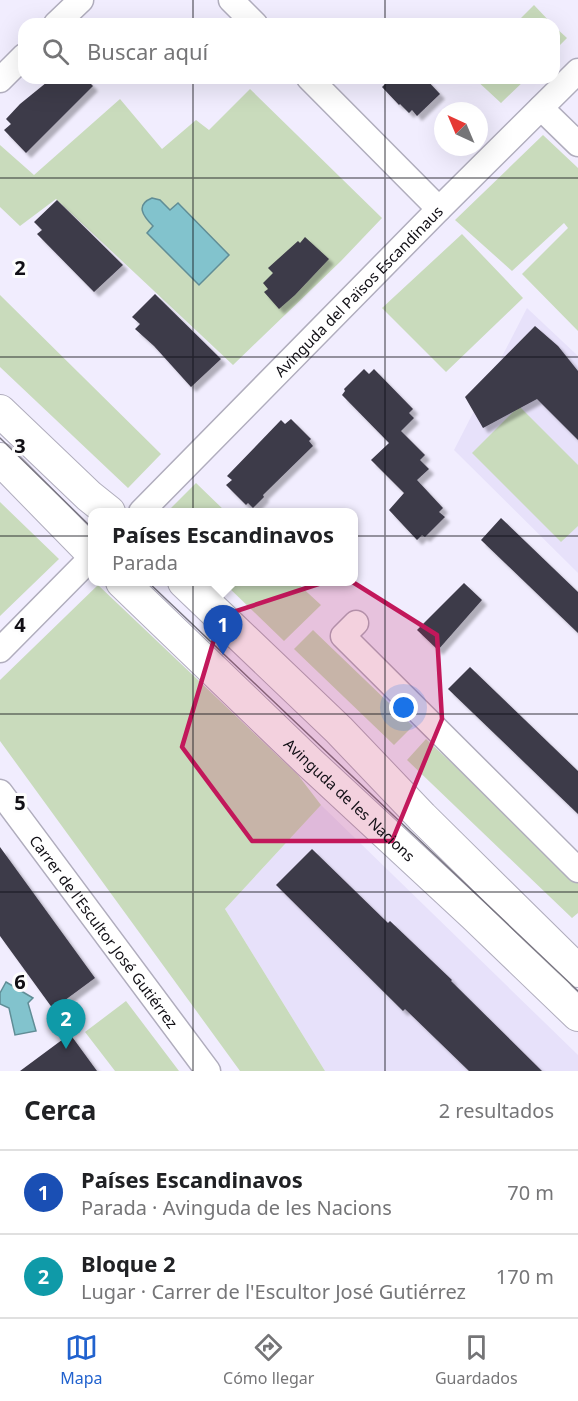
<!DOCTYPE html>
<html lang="es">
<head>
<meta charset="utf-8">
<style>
  body { margin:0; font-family:"Noto Sans",sans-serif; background:#f6f6f6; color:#202124 }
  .compass { position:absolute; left:434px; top:102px; width:54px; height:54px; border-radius:50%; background:#fff; box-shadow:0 6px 24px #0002; rotate:316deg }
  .you { position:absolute; left:404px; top:708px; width:21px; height:21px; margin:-15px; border:4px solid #fff; border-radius:50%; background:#1a73e8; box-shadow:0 0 0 9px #1a73e833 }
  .badge { display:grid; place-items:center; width:39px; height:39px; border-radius:50%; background:#2162ce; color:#fff; font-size:20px; font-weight:700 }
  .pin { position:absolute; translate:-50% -50px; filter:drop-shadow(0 2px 3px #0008) }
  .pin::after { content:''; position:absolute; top:32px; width:21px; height:18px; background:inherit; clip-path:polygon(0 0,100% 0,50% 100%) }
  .popup { position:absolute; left:88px; top:508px; width:270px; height:78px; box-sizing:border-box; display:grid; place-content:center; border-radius:12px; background:#fff; filter:drop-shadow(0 2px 4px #0005); font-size:20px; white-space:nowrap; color:#757577 }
  .popup b { font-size:22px; color:#202124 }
  .popup::after { content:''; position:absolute; left:50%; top:100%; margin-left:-12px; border:12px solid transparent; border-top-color:#fff }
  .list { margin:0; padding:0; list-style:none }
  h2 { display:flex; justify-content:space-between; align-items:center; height:78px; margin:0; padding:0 24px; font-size:26px }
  h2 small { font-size:20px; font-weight:400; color:#757577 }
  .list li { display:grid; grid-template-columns:39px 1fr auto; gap:18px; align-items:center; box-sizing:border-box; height:84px; padding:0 24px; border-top:2px solid #e0e0e0 }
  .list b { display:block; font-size:22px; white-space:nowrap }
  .list p { margin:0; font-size:20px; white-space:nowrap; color:#757577 }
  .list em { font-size:20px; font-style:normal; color:#757577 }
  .icon { flex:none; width:33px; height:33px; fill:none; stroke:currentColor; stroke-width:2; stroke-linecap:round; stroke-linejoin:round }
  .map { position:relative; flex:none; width:578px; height:1071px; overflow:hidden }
  .search { position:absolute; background:#fff; box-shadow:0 6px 24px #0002; left:18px; right:18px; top:18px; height:66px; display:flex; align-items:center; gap:15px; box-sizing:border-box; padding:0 21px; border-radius:18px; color:#757577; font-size:22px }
  .sheet { height:246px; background:#fff }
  nav { display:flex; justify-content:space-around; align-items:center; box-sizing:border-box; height:84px; border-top:2px solid #e0e0e0; background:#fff; font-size:16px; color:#757577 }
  nav a { display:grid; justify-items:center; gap:3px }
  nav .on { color:#2162ce }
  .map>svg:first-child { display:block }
  .built { fill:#e7e1fa }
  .green { fill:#c9dbbc }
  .water { fill:#82c3cd; stroke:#608d96; stroke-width:1.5 }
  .building { fill:#3d3a48; filter:url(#shadow) }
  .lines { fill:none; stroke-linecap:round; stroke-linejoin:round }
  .minor-casing { stroke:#b0adbd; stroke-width:27 }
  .major-casing { stroke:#b0adbd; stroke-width:34 }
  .minor { stroke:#fff; stroke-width:24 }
  .major { stroke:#fff; stroke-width:32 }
  .tram { stroke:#787580; stroke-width:1.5 }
  .marked { fill:#c2185b; fill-opacity:0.2; stroke:#c2185b; stroke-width:4.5; stroke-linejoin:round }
  .grid { fill:none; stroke:#110f15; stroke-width:1.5; stroke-opacity:0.55 }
  .labels { text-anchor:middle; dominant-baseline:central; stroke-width:6; stroke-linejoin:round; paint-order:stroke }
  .street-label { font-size:15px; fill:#110f15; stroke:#fdfdfd }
  .grid-label { font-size:20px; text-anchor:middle; font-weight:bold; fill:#110f15; stroke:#fdfdfd; stroke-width:6; stroke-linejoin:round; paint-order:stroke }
</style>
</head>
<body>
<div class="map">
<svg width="578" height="1071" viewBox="0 0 578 1071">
  <defs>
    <filter id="shadow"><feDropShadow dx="5" dy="5" stdDeviation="1.5" flood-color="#0004"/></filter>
  </defs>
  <rect width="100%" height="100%" fill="#f1edfe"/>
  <!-- built -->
  <path class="built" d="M527 308 578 356V573L454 450Z
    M321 805 578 1055V1071H325L225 909Z"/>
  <!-- green -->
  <path class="green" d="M534 5 552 24H515Z
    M554 26 567 38 554 51Z
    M474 78H527L501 103Z
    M250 89 382 218 341 261 233 365 56 199 20 226 0 207V145L34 175 120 99 162 149 196 120 209 130Z
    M543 135 578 168V331L522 274 568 228 564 223 512 271 455 220Z
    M462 234 523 298 446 372 382 308Z
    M0 295 161 454 128 488 0 367Z
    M519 406 578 465V526L561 542 472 453Z
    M196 483 226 512H167Z
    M0 502 59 559 0 616Z
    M223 582H296L321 605 284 641Z
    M98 585 298 775 321 805 225 909 325 1071H240L0 741V680Z
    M313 630 413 726 394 745 294 649Z
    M426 739 578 881V913L572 918 407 760Z
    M126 1001 179 1071H115L85 1032Z"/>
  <!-- water -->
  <path class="water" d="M152 198 160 200 170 210 178 203 229 255 199 285 147 233 153 226C143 216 135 205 152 198Z
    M6 982 33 998 28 1003 36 1031 15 1035 9 1008 0 1004V993Z"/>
  <!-- building -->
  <path class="building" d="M52 78H85L93 86 26 153 4 130 11 124 6 119 20 104Z
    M391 78H425L440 94 417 116 412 110 409 113 400 104 399 105 382 87Z
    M57 200 123 265 94 292 37 234 42 230 34 222Z
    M305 237 329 259 295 295 279 309 264 292 268 289 263 283 273 273 268 268 298 241 300 243Z
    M155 294 221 359 191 387 154 346 135 329 140 324 132 317Z
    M535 326 558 346 578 371V440L537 399 483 428 465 397Z
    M364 369 369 374 374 369 413 409 409 413 414 418 401 431 425 455 420 460 429 469 417 480 443 508 439 512 445 517 425 537 422 535 417 540 389 510 404 493 371 460 389 443 342 395 345 391 344 389Z
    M291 419 311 439 309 441 313 446 263 495 264 497 253 508 248 503 246 505 226 485 232 480 227 476 281 420 285 424Z
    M501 518 578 592V633L481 540Z
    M464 583 482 600 438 650 417 630Z
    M470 667 578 771V814L448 689Z
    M0 847 95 978 53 1009 0 936Z
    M312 849 388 923 390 921 452 980 451 981 542 1071H469L405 1009 403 1011 276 885Z
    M70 1034 97 1071H20Z"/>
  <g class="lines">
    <defs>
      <g id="minor">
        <path d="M231 0 255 24"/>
        <path d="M56 24 81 0"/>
        <path d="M309 78 439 209"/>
        <path d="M0 80 24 56"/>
        <path d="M541 108 578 144"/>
        <path id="s1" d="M141 512 439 209 578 71"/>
        <path d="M356 623 343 636 578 870"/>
        <path d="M0 650 92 557"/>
        <path id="s2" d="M0 792 208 1071"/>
      </g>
      <g id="major">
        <path d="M0 411 89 496 109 512"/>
        <path d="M0 459 92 553"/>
        <path id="s3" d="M122 582 309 762 474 915 578 1015"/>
        <path d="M184 582 339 730 422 817 578 971"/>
      </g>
    </defs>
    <!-- minor casing -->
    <use href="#minor" class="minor-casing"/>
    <!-- major casing -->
    <use href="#major" class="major-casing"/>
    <!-- minor -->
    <use href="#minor" class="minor"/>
    <!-- major -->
    <use href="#major" class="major"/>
    <!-- tram -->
    <path class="tram" d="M0 438 92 528
      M148 582 578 991"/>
  </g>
  <!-- marked area -->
  <path class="marked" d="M343 576 437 635 442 719 392 841H252L182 747 221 616Z"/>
  <!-- grid -->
  <path class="grid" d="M193 0V24M385 0V24M193 78V1071M385 78V1071M0 178H578M0 357H578M0 536H578M0 714H578M0 892H578"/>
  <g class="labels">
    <!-- street labels -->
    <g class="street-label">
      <text stroke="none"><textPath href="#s1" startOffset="310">Avinguda del Països Escandinaus</textPath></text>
      <text stroke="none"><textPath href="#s3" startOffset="315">Avinguda de les Nacions</textPath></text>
      <text stroke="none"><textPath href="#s2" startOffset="174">Carrer de l'Escultor José Gutiérrez</textPath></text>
    </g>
  </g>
  <g class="grid-label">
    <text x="20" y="275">2</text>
    <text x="20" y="453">3</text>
    <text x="20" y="632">4</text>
    <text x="20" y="810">5</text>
    <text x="20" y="989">6</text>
  </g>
</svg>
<svg class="compass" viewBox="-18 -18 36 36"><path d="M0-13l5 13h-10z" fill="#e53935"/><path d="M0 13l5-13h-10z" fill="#757577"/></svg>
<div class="you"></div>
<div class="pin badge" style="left:223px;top:655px;background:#1a4fb4">1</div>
<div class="popup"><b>Países Escandinavos</b>Parada</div>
<div class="pin badge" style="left:66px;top:1049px;background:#0f9aa8">2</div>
<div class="search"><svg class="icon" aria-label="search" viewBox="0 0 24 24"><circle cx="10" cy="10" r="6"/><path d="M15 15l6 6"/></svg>Buscar aquí</div>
</div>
<section class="sheet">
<h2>Cerca<small>2 resultados</small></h2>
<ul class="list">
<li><span class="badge" style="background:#1a4fb4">1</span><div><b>Países Escandinavos</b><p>Parada · Avinguda de les Nacions</p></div><em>70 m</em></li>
<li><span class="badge" style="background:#0f9aa8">2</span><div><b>Bloque 2</b><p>Lugar · Carrer de l'Escultor José Gutiérrez</p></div><em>170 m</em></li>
</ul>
</section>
<nav>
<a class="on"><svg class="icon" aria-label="map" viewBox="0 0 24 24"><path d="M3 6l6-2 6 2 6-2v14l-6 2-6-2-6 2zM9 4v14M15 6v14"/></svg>Mapa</a>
<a><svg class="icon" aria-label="directions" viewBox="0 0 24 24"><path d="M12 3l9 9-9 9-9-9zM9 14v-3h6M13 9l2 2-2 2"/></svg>Cómo llegar</a>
<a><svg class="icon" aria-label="saved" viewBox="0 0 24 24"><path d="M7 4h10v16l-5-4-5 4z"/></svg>Guardados</a>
</nav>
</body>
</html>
